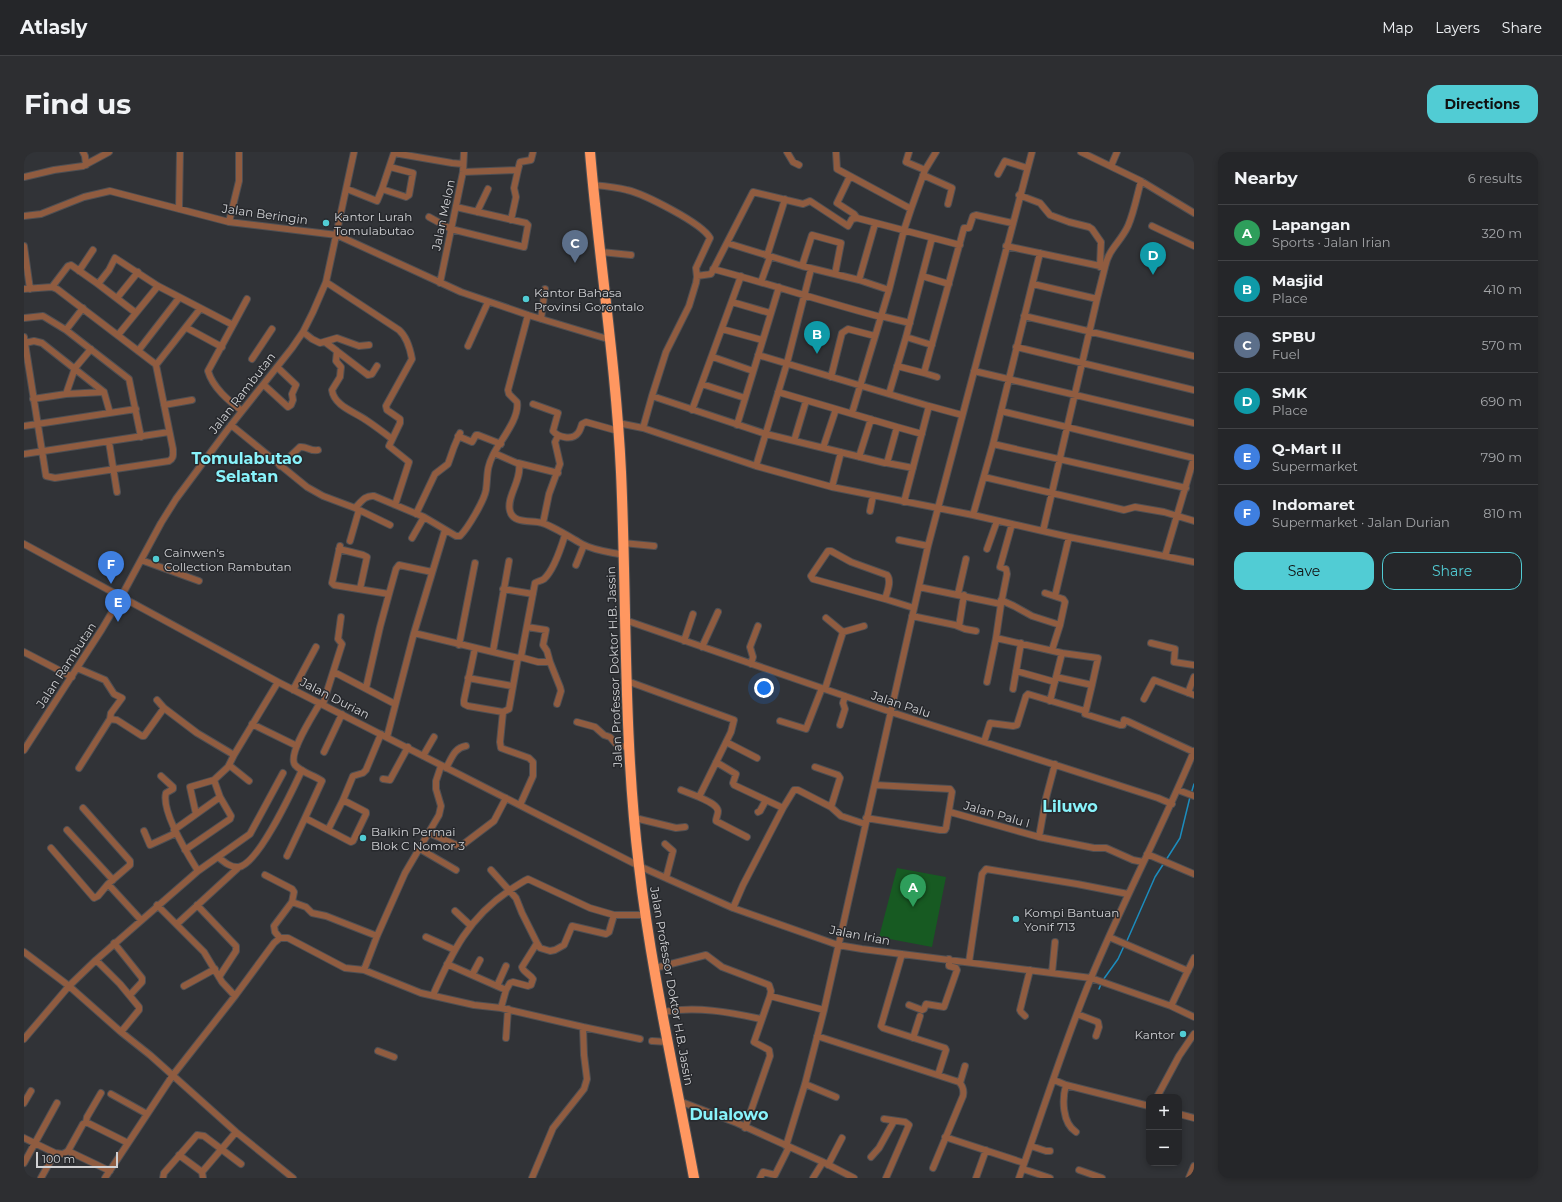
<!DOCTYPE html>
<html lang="en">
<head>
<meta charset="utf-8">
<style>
  body { margin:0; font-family:Montserrat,sans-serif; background:#2d2e31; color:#f1f3f6 }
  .controls { position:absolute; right:12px; bottom:12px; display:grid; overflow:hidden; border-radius:8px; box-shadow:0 2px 6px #0003 }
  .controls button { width:36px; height:36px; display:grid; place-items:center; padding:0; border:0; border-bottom:1px solid #424346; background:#252629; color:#f1f3f6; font:20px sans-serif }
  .scale { position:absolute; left:12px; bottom:10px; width:82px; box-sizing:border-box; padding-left:4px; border:2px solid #d0d1d4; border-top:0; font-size:11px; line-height:14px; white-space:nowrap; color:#d0d1d4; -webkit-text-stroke:3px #27292d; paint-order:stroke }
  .you { position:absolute; left:740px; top:536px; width:14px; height:14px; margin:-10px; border:3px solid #fff; border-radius:50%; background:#1a73e8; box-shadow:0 0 0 6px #1a73e833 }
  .badge { display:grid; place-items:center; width:26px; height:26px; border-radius:50%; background:#51ccd4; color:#fff; font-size:13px; font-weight:700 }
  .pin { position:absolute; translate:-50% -33px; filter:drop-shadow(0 1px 2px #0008) }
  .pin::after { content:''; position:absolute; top:21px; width:14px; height:12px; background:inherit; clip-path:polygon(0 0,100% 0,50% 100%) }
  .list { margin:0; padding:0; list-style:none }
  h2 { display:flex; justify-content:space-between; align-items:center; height:52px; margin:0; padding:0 16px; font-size:17px }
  h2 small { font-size:13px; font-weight:400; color:#a3a5a8 }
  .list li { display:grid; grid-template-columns:26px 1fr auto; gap:12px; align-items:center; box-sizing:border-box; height:56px; padding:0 16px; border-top:1px solid #424346 }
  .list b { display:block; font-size:15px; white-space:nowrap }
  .list p { margin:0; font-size:13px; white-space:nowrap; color:#a3a5a8 }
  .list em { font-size:13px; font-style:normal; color:#a3a5a8 }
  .actions { display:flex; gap:8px; padding:12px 16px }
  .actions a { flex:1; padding:9px 0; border:1px solid #51ccd4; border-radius:12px; text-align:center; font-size:14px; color:#51ccd4 }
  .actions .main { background:#51ccd4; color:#111 }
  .map { position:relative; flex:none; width:1170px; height:1026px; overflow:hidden; border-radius:12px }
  header { display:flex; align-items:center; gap:24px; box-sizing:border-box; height:56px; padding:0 20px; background:#252629; border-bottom:1px solid #424346 }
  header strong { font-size:19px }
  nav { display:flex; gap:22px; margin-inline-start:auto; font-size:14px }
  .intro { display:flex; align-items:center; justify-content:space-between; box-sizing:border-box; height:96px; padding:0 24px }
  h1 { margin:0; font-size:28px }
  .button { padding:10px 18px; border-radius:12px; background:#51ccd4; color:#111; font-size:14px; font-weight:700 }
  main { display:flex; gap:24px; padding:0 24px }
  aside { flex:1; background:#252629; border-radius:12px; box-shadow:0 2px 6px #0003 }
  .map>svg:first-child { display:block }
  .green { fill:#175a22 }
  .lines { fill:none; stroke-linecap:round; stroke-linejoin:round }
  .stream { stroke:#1c8cbd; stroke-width:1.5 }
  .minor-casing { stroke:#4e4f53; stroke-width:8 }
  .highway-casing { stroke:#4e4f53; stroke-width:12 }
  .minor { stroke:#905c40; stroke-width:6 }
  .highway { stroke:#ff9760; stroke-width:10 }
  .poi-dot { fill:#51ccd4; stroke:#27292d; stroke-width:1.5 }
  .labels { text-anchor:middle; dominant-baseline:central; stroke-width:3; stroke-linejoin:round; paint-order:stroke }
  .street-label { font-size:12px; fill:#d0d1d4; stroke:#27292d }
  .poi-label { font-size:12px; fill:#d0d1d4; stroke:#27292d; text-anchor:start }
  .district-label { font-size:16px; font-weight:bold; fill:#88f3fb; stroke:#27292d }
</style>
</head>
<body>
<header>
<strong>Atlasly</strong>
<nav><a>Map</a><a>Layers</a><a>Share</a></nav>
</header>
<div class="intro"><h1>Find us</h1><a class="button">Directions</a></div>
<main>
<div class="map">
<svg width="1170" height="1026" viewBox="0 0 1170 1026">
  <rect width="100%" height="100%" fill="#313337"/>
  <!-- green -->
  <path class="green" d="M873 716 922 725 908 795 855 785Z"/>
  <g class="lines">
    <!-- stream -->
    <path class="stream" d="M1167 642 1170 632
      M1142 708 1156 686 1166 645
      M1102 791 1131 725 1140 711
      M1079 828 1094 807 1100 794
      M1075 837 1077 832"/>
    <defs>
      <path id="minor" d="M59 0 61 4 62 13
        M763 0 769 10 775 13
        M812 0 813 17 887 57 901 18 912 0
        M885 0 882 10 901 18
        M1057 0 1117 29 1170 61
        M1087 14 1093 0
        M439 20 494 18 496 10 507 8 509 0
        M974 22 981 9 1003 16
        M899 23 928 36 924 52
        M826 24 813 51 830 62 833 66
        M0 25 30 18 59 14 85 0
        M569 33C580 34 592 35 603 38 620 42 678 71 686 86L672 116 673 125 672 131 665 154 642 200 628 244 742 282 861 311H863L873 275 898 282
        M323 37 353 49 358 37 370 1 428 11 439 12
        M358 37 382 45 385 43 389 21 366 15
        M995 43 1016 51 1026 63 1045 70 1065 75 1068 77 1077 90 1076 115
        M155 57 156 0
        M453 60 464 37
        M0 64 17 62 60 45 86 39 205 70 313 83 437 140 504 163 587 188
        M405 65 427 77 500 95 504 73 502 71 432 55
        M487 68 492 45 490 36 494 18
        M205 70 215 29V0
        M851 72 835 128 865 138
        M1128 74 1170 94
        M703 91 778 114 835 128
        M0 94 6 137
        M982 94 1081 115 1073 147
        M577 100 607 103
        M743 104 761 47
        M778 114 788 83 817 91 811 122
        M1081 115C1085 96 1096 91 1104 74 1110 60 1113 44 1117 29
        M689 117C746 132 800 150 857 165
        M55 119 69 98
        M673 124 687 122 729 40 779 52 786 49 824 74 828 67 833 66 936 93
        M898 124 925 132
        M302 130 375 178C383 185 386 196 388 207L362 254 363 258 376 267V271L365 294 385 310 371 353
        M737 130 746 105
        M416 131 439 20 440 0
        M74 132 85 118 91 106 134 134 209 173 184 219C189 236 205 249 218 259
        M1009 132 1073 147 1019 379
        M28 135 44 114 47 113 74 132 112 161
        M0 137 28 135 33 137 130 211 132 213 149 297C149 303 150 306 145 309L31 326 22 324 0 185
        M93 146 114 120
        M708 150 746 161
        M857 164 886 171
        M1000 164 1170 204
        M0 166 19 164 42 178 105 227 117 285
        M517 167 521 137
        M209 173 223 147
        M163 176 198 195
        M698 177 738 188
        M42 178 59 156
        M279 180 288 187 296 191 313 186 335 194 345 193
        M94 183 134 134
        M882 185 908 193
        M301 190 313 199 312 209 317 215 316 225 308 238C310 254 331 260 342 268 351 274 359 280 368 287
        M1 191 10 189 18 191 80 240 86 261
        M444 194 464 150
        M992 195 1170 238
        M114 199 155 146
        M314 200 344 223 348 222 353 214
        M734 203 905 254
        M689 205 729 219
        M228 207 248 177
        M132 213 176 157
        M873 214 900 221
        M950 219 1170 271
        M807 225 818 181 824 177 851 184
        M913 225 900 221 940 76H945L949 64 952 63 988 71
        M678 232 721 246
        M240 233 264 255 267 253 269 248 268 242 272 233 253 215
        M754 240 873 275
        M42 242 51 216 67 197
        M865 242 882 185 908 86
        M9 247 42 242 80 240
        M509 252 534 261 529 279C534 285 548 289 554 281 556 279 557 275 558 272L562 270 594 279
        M140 253 168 248
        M668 258 717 124
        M977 259 1170 306
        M828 261 865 138 880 78 887 57
        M594 271 619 276 732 314 808 335 949 363 1045 385 1170 410
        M207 273 283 335 299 344 331 356C337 350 341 343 350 344L400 365 432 384H436C444 376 460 349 462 338 464 323 462 317 469 303 476 289 496 266 493 250L485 242 484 238 504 163
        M713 273 755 135
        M0 274 112 257
        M619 276 628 244
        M434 284 448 290 452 283H454L477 292
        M770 289 782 249
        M85 290 93 340
        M969 292 1162 336
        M799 296 812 257
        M470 301 495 312C498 328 482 345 486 359 489 372 508 368 518 371 527 373 549 387 558 392 571 399 586 400 600 403
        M0 302 145 280
        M835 305 847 267
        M494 311 534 321
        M863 311 889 316
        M256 314 276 295C283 294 287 300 294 298
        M732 314 763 211 787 117
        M960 325 1100 358 1111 355 1140 360 1170 369
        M808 335 817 300
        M880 350 905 254 938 263
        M331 356 366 373
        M846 359 849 344
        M392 362 411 322 424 312 430 295 436 281
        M949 363 969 292 1016 101
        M519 371 525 342 536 312 531 290 534 284
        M388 386 400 365
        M875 388 904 394
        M326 389 335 358
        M599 391 630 394
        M0 392 254 530 615 714 709 756 814 793 838 797 1067 826 1147 854 1170 865
        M316 394 308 431 310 433 365 442 356 475 342 536
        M315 397 339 403 343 405 336 437
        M963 397 973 369
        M804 399H807L827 410 863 423C868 429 863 440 861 447L789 427 787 424Z
        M1141 404 1170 306
        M117 408 175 429
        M552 413 560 393
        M895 435 977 452 983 422 982 417 976 415 988 372
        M479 437 509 442
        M1021 441 1039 447 1041 450 1036 473 1028 498
        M365 442 372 417 375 413 408 420
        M934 442 942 407
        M1031 444 1045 385
        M861 447 890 456
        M977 448 990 454 1008 464 1036 473
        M888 464 931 473 941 477 952 479
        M802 466 819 480
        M601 468 867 560 1134 646 1148 652
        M935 474 940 443
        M503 475 522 478 519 493 523 499 526 510
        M390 481 494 506 497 505 511 431C514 429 517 429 520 427 530 418 537 396 541 383
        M972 486 1038 501 1074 506 1068 533 1032 525
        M660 489 669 462
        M1127 491 1151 497 1150 510 1170 513
        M435 493 451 411
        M678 495 694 460
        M451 496 440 548V552L444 554 479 560 485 557 494 506
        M469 499 485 409
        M0 500 48 525
        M496 505 514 510H526L536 535 537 539 533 552
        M727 512 729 505 726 495 734 474
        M53 516 81 528 90 542 98 546 87 561 86 567
        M992 519 1031 530
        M310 520 371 552
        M444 526 488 534
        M603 529 710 568 707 580 675 645 657 638
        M963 530 972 486 977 452
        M1068 533 1061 562 1096 573H1099L1100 568 1103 569 1170 600
        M801 537 819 480 840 474
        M989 537 997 491
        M269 538 292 495
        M1164 541 1170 525
        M1120 547 1130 528 1170 543
        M133 548 140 556 173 581 210 603
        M1026 549 1038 501
        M296 551C290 562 263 602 271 613 278 621 290 623 298 629L281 666 327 690 329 689 342 662V660L319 648 329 624 339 621 342 618 357 582
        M299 552 318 492 314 487 317 465
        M479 560 476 590 477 596 505 606 509 610V624L496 653
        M756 569 782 577 798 536
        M553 570 571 575 580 583 586 585 592 592 605 596
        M228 572 273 594
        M816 573 821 557 819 551 821 544
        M363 585 390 481 421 378
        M702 590 733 606
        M960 590 966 571 989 574 993 573 1002 544 1004 542 1061 559
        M0 598 78 477 97 445 137 371 152 347 207 273 268 196 279 180 289 160 302 130 330 0
        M300 600 318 562
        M399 604 410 585
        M692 610 712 622 709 631 710 633 759 656
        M205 613 225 629
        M791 615 814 623 816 626 807 655
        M55 616 86 567 93 568 118 584H120L140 556
        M422 616C428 606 430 596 442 594
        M137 624 149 635V637L142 641C137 659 164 703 174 719
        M359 627 366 628 384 595
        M1154 638 1170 644
        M675 645C681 648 693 652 694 659 694 663 692 666 692 669L723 685
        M734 660 736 659 742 648
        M926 660 1015 685 1070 696H1082L1109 708 1119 710
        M172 662 166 635 190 628
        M611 666 652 676 661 675
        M842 666 916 678H921L922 676 928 640 926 637 851 633
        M43 678 89 728
        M150 678 196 645 190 628 204 615 210 603 254 530
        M304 678 319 648
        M120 679 126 693 152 681
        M405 681 435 694H437L470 669 482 646
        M1015 685 1022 646 1031 612
        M641 692 649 699 642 726
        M27 696 70 746 74 744 84 732 106 713V709L59 656
        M396 697 432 718
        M161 698 206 667 207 664 196 645
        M1123 702 1170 722
        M263 704 281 666
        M194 705C200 710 207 716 215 715 235 711 269 637 278 618
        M467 718 492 746 498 761 513 791 498 815C499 820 506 822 509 827L507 833 504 834 489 830 486 831 482 838 477 856
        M241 723 268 737 270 740 268 750 282 755 288 761 302 764 353 784
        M84 732 117 768
        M133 753 180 800 198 830 211 844
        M173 753 212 794V799L195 825
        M709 756 719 733 759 656 770 638H774L807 655 817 664 841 672
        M431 759 446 773
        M153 772 215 715
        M402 785 431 798
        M1085 785 1164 819
        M256 786 251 780 250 774 268 750
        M90 791 118 826V830L106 843
        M513 791 516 796 526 799 531 798 540 793 548 774 582 782 585 780 590 763
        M0 800 45 834 97 880 126 903 212 980 269 1026
        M878 802 857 874 859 876 921 896 922 898 914 923
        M72 808 96 832 115 855V858L97 880
        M945 810 958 722 962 717 1053 732 1104 742
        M423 812 482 838
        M631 816 682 803 698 815 745 833 747 839 746 844
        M340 818 353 784 381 721 415 663 417 654 412 637V629L417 614
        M1028 821 1031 790
        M448 823 456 808
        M160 834 191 817
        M473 834 482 814
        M409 843C428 800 445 765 486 738 492 734 498 730 504 727L566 756 590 763H622
        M885 853 898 858 900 857 902 852 920 855 933 818 932 816 925 814V807
        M1147 854 1170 806
        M639 860C672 854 705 860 737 867
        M1053 862 1074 870 1075 875 1072 884
        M1001 864 997 860 996 858 1006 818
        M559 875 616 887
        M793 884 935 930C939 934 940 939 939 944L909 1016
        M482 886 484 857
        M889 886 896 864
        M0 887 45 834 72 808 174 719 226 682 259 621
        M628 889 644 890
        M354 899 370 905
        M1030 928 1042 933 1125 954
        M936 931 941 914
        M781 932 812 945
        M1042 933C1038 947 1038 971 1052 980
        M87 942 123 962
        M1133 945 1155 904 1170 882
        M655 949 713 971 799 1010 830 1026
        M0 951 7 939
        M1155 962 1170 966
        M860 967 881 970 885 973 862 1026
        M62 970 63 965 77 941
        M721 976 746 904 745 898 730 890 746 844 800 858
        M921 985 1000 1011
        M0 986 31 1001 39 1002 44 999 59 972 62 970 104 991
        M762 994 781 932 800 858 904 394 1008 0
        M1007 994 1022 999H1026
        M44 999 86 1019
        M155 1003 178 1020 179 1026
        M847 1005 855 996 870 969
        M0 1011 33 951
        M804 1013 818 986
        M999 1017 1026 1026
        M1055 1018 1078 1026
        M178 1020 212 980
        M17 1026 31 1001
        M81 1026 149 923 211 844 250 791 256 786H264L321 816 340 818 397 841 450 853 477 856 559 875 560 903 563 927 560 937 529 976 508 1026
        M139 1026 140 1021 173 983 180 984 217 1012
        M736 1026 739 1020 751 1023 765 995
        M789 1026 799 1010
        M952 1026 962 998
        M995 1026C1019 959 1040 891 1067 826 1099 749 1138 676 1170 599
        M1165 1026 1170 1014"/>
      <path id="highway" d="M566 0C575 107 592 213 597 320 603 452 599 584 615 714 627 818 651 923 670 1026"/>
    </defs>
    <!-- minor casing -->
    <use href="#minor" class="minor-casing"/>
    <!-- highway casing -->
    <use href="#highway" class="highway-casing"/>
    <!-- minor -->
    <use href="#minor" class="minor"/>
    <!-- highway -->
    <use href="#highway" class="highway"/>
  </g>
  <!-- markers -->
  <g class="poi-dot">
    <circle cx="302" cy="71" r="4"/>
    <circle cx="502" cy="147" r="4"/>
    <circle cx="132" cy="407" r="4"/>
    <circle cx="339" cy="686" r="4"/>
    <circle cx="992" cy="767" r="4"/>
    <circle cx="1159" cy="882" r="4"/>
  </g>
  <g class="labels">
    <!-- street labels -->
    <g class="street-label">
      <text transform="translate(241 62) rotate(8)">Jalan Beringin</text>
      <text transform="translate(419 63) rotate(-78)">Jalan Melon</text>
      <text transform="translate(218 241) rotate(-52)">Jalan Rambutan</text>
      <text transform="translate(42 513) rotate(-57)">Jalan Rambutan</text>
      <text transform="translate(590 515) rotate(-92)">Jalan Professor Doktor H.B. Jassin</text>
      <text transform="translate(311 546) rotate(27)">Jalan Durian</text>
      <text transform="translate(877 552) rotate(18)">Jalan Palu</text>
      <text transform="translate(973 662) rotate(16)">Jalan Palu I</text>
      <text transform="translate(836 783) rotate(11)">Jalan Irian</text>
      <text transform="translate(648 834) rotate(80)">Jalan Professor Doktor H.B. Jassin</text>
    </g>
    <!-- poi labels -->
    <g class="poi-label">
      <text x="310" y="64">Kantor Lurah<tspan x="310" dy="14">Tomulabutao</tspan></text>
      <text x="510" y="140">Kantor Bahasa<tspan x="510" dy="14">Provinsi Gorontalo</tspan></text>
      <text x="140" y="400">Cainwen's<tspan x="140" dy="14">Collection Rambutan</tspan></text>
      <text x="347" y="679">Balkin Permai<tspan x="347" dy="14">Blok C Nomor 3</tspan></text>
      <text x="1000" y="760">Kompi Bantuan<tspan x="1000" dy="14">Yonif 713</tspan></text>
      <text x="1151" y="882" text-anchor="end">Kantor</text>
    </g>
    <!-- district labels -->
    <g class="district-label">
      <text x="223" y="306">Tomulabutao<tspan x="223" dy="18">Selatan</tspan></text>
      <text x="1046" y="654">Liluwo</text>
      <text x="705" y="962">Dulalowo</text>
    </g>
  </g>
</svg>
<div class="controls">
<button>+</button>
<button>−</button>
</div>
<div class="scale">100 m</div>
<div class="you"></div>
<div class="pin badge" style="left:889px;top:755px;background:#2e9e5b">A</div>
<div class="pin badge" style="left:793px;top:202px;background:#0f9aa8">B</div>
<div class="pin badge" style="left:551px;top:111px;background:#5c6f8a">C</div>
<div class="pin badge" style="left:1129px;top:123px;background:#0f9aa8">D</div>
<div class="pin badge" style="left:94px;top:470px;background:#3f7fe0">E</div>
<div class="pin badge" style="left:87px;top:432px;background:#3f7fe0">F</div>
</div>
<aside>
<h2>Nearby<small>6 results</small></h2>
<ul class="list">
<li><span class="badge" style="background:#2e9e5b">A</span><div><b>Lapangan</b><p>Sports · Jalan Irian</p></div><em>320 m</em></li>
<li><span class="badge" style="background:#0f9aa8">B</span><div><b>Masjid</b><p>Place</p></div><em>410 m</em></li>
<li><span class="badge" style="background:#5c6f8a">C</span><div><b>SPBU</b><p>Fuel</p></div><em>570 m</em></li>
<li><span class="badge" style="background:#0f9aa8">D</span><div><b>SMK</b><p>Place</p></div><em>690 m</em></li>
<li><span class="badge" style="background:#3f7fe0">E</span><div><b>Q-Mart II</b><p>Supermarket</p></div><em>790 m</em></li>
<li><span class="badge" style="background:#3f7fe0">F</span><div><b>Indomaret</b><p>Supermarket · Jalan Durian</p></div><em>810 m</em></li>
</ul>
<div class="actions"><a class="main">Save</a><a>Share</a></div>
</aside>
</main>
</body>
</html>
